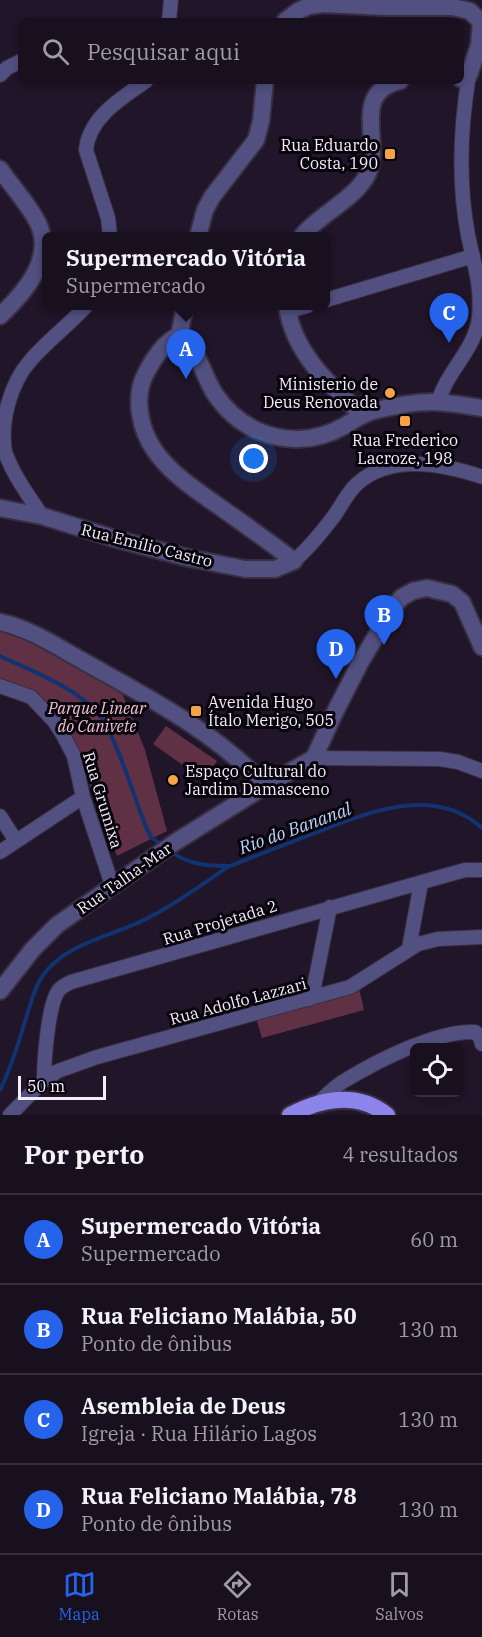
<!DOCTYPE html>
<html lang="pt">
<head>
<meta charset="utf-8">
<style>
  body { margin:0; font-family:"IBM Plex Serif",serif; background:#211928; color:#f1f3f6 }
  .controls { position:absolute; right:18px; bottom:18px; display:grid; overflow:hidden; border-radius:9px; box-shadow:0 3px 9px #0003 }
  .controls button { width:54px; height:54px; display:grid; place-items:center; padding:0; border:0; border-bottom:2px solid #36303d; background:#18101f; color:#f1f3f6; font:30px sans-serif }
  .scale { position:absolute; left:18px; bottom:15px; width:88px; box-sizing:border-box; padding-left:6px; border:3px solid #f3ecfa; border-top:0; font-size:16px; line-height:21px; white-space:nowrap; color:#f3ecfa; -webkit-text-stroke:4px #07040b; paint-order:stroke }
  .you { position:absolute; left:254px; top:459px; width:21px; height:21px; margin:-15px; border:4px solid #fff; border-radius:50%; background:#1a73e8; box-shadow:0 0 0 9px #1a73e833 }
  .badge { display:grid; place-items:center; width:39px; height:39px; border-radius:50%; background:#2563eb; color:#fff; font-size:20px; font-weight:700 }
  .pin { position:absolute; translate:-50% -50px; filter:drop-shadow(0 2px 3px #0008) }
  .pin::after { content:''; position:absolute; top:32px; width:21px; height:18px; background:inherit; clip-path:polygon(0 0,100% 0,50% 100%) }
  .popup { position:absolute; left:42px; top:232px; width:288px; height:78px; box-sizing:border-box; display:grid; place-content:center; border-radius:9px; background:#18101f; filter:drop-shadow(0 2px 4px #0005); font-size:20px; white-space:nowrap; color:#9f9da4 }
  .popup b { font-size:22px; color:#f1f3f6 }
  .popup::after { content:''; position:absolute; left:50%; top:100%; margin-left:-12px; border:12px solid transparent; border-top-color:#18101f }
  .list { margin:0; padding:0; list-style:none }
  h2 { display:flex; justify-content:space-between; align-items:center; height:78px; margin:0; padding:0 24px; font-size:26px }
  h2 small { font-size:20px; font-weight:400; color:#9f9da4 }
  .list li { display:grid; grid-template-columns:39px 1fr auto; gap:18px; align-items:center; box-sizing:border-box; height:90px; padding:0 24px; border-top:2px solid #36303d }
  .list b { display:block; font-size:22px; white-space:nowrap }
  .list p { margin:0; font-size:20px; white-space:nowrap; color:#9f9da4 }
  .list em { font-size:20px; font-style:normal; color:#9f9da4 }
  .icon { flex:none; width:33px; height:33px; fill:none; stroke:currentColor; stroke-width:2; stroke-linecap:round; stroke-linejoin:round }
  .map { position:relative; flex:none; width:482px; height:1115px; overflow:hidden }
  .search { position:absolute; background:#18101f; box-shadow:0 3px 9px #0003; left:18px; right:18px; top:18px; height:66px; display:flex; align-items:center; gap:15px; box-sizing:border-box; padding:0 21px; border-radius:9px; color:#9f9da4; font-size:22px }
  .sheet { height:438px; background:#18101f }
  nav { display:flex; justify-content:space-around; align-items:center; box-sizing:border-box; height:84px; border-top:2px solid #36303d; background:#18101f; font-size:16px; color:#9f9da4 }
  nav a { display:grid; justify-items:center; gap:3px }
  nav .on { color:#2563eb }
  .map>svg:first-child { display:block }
  .green { fill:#603044 }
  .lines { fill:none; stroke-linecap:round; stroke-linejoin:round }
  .stream { stroke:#113372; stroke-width:4 }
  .minor-casing { stroke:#392f42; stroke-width:16 }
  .tertiary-casing { stroke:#392f42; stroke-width:20 }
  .primary-casing { stroke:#392f42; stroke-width:20 }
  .minor { stroke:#525081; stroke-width:14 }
  .tertiary { stroke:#525081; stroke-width:16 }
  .primary { stroke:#8c84eb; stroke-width:16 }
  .poi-dot { fill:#f6a248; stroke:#07040b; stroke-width:2 }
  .labels { text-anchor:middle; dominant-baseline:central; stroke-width:6; stroke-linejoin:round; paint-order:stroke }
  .poi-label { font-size:16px; fill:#f3ecfa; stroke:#07040b; text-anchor:end }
  .street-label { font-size:16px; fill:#f3ecfa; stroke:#07040b }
  .park-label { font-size:16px; font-style:italic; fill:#f1c2d3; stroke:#07040b }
  .water-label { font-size:18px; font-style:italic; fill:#bcd2f8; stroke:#07040b }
</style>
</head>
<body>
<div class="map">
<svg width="482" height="1115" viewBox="0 0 482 1115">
  <rect width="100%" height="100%" fill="#201529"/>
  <!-- green -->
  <path class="green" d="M0 627 64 658 122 693 145 750 167 831 117 856 77 752 63 723 31 698 0 680Z
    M166 726 217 761 204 780 153 744Z
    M359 988 364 1010 262 1038 255 1015Z"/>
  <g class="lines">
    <!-- stream -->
    <path class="stream" d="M0 656C32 671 70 685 95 710 114 728 135 800 146 827L151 837 162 845
      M170 851C189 865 207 866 230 866 257 855 285 845 312 834 365 814 433 783 482 828
      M0 1090C11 1068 18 1045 25 1021 30 1007 33 991 41 978 65 942 112 937 148 918 176 904 203 884 229 866"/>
    <defs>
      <path id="minor" d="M169 21 171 0
        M0 75 7 68 21 61
        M110 236 108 218 86 150C89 117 122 98 146 81
        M326 300 473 256
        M288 311 307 306
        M438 403C446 371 475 351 479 317 482 285 474 265 468 235 458 182 460 129 469 75
        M42 516C29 496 13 475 5 452 0 422 10 384 30 361 47 341 68 326 86 306
        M294 561C309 548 322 532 334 516 342 505 348 491 358 483 392 454 444 464 482 477
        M0 686 31 697 54 721 63 735 74 756 83 797 112 885
        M314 758 440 759 458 762 482 771
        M0 816 16 841
        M0 852 83 797
        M409 948 421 883
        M309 999 314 987 330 907
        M44 1080C44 1062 48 1003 59 990 61 987 67 984 71 982L447 875 465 870H482
        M319 1102C327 1095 335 1086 344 1081 377 1061 437 1030 475 1032L480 1037 482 1044
        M10 1115 44 1080 58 1071 97 1057 350 987 418 944 438 939 482 937"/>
      <path id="tertiary" d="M285 21 298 11 309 6 323 4 386 7H452L470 11 481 22 479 45 469 75 461 79
        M0 169C12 187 28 203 38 223 55 259 24 293 0 316
        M198 236 205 210 212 197 256 140 261 121 265 81
        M302 236C320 213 362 196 370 168 379 136 353 92 400 81
        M287 306C293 352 329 385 362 414
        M179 336C196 343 204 378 215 394 225 409 239 422 256 430 285 443 316 442 344 426 355 420 364 412 377 410 394 406 414 402 432 402 448 402 466 406 482 408
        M0 508 42 516 116 539 189 558 245 569H275L294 561C270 542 245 525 220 507 197 491 171 474 155 451 140 430 133 397 146 373 152 361 165 340 179 336L185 306
        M0 622C31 629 56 646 83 661 145 696 218 733 265 786
        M0 991 33 949 57 925 177 841 265 786 314 758 335 712 360 663 394 606 402 597 413 591 427 588 452 594 462 602 482 647"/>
      <path id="primary" d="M290 1115C321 1099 357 1091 387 1115"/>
    </defs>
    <!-- minor casing -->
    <use href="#minor" class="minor-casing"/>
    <!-- tertiary casing -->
    <use href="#tertiary" class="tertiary-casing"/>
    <!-- primary casing -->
    <use href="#primary" class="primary-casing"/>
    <!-- minor -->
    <use href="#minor" class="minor"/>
    <!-- tertiary -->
    <use href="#tertiary" class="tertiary"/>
    <!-- primary -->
    <use href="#primary" class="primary"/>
  </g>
  <!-- markers -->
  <g class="poi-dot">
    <rect x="384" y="148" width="12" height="12" rx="3"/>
    <circle cx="390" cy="393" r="6"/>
    <rect x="399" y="415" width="12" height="12" rx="3"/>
    <rect x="190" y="705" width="12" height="12" rx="3"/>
    <circle cx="173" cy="780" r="6"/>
  </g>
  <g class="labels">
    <!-- poi labels -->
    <g class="poi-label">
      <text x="378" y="145">Rua Eduardo<tspan x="378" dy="18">Costa, 190</tspan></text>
      <text x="378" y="384">Ministerio de<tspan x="378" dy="18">Deus Renovada</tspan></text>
      <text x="405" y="440" text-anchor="middle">Rua Frederico<tspan x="405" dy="18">Lacroze, 198</tspan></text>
      <text x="208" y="702" text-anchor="start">Avenida Hugo<tspan x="208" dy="18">Ítalo Merigo, 505</tspan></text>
      <text x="185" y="771" text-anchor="start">Espaço Cultural do<tspan x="185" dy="18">Jardim Damasceno</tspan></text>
    </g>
    <!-- street labels -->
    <g class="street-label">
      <text transform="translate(147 545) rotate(14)">Rua Emílio Castro</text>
      <text transform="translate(103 800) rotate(73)">Rua Grumixa</text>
      <text transform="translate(124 878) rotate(-35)">Rua Talha-Mar</text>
      <text transform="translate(220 922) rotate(-17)">Rua Projetada 2</text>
      <text transform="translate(238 1001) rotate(-15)">Rua Adolfo Lazzari</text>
    </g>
    <!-- park labels -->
    <g class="park-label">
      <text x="97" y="708">Parque Linear<tspan x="97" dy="18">do Canivete</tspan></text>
    </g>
    <!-- water labels -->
    <g class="water-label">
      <text transform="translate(295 828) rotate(-20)">Rio do Bananal</text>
    </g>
  </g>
</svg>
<div class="controls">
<button><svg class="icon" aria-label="locate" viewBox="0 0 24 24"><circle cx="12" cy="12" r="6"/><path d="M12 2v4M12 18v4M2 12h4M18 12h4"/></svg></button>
</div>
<div class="scale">50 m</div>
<div class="you"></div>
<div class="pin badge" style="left:186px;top:379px">A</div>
<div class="popup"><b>Supermercado Vitória</b>Supermercado</div>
<div class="pin badge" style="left:384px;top:645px">B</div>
<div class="pin badge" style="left:449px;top:343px">C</div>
<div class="pin badge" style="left:336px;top:679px">D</div>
<div class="search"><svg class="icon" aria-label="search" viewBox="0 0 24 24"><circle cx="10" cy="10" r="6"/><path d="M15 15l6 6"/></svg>Pesquisar aqui</div>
</div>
<section class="sheet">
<h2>Por perto<small>4 resultados</small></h2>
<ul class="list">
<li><span class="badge">A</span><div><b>Supermercado Vitória</b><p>Supermercado</p></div><em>60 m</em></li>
<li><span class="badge">B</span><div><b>Rua Feliciano Malábia, 50</b><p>Ponto de ônibus</p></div><em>130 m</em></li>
<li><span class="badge">C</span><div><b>Asembleia de Deus</b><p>Igreja · Rua Hilário Lagos</p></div><em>130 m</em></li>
<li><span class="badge">D</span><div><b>Rua Feliciano Malábia, 78</b><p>Ponto de ônibus</p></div><em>130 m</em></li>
</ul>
</section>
<nav>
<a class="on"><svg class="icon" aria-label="map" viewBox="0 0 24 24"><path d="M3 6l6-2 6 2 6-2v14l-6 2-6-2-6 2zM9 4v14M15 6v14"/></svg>Mapa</a>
<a><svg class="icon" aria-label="directions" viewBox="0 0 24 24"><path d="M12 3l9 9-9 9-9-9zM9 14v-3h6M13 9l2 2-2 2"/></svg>Rotas</a>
<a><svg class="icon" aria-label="saved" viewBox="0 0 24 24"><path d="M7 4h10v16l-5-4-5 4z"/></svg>Salvos</a>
</nav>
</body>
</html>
